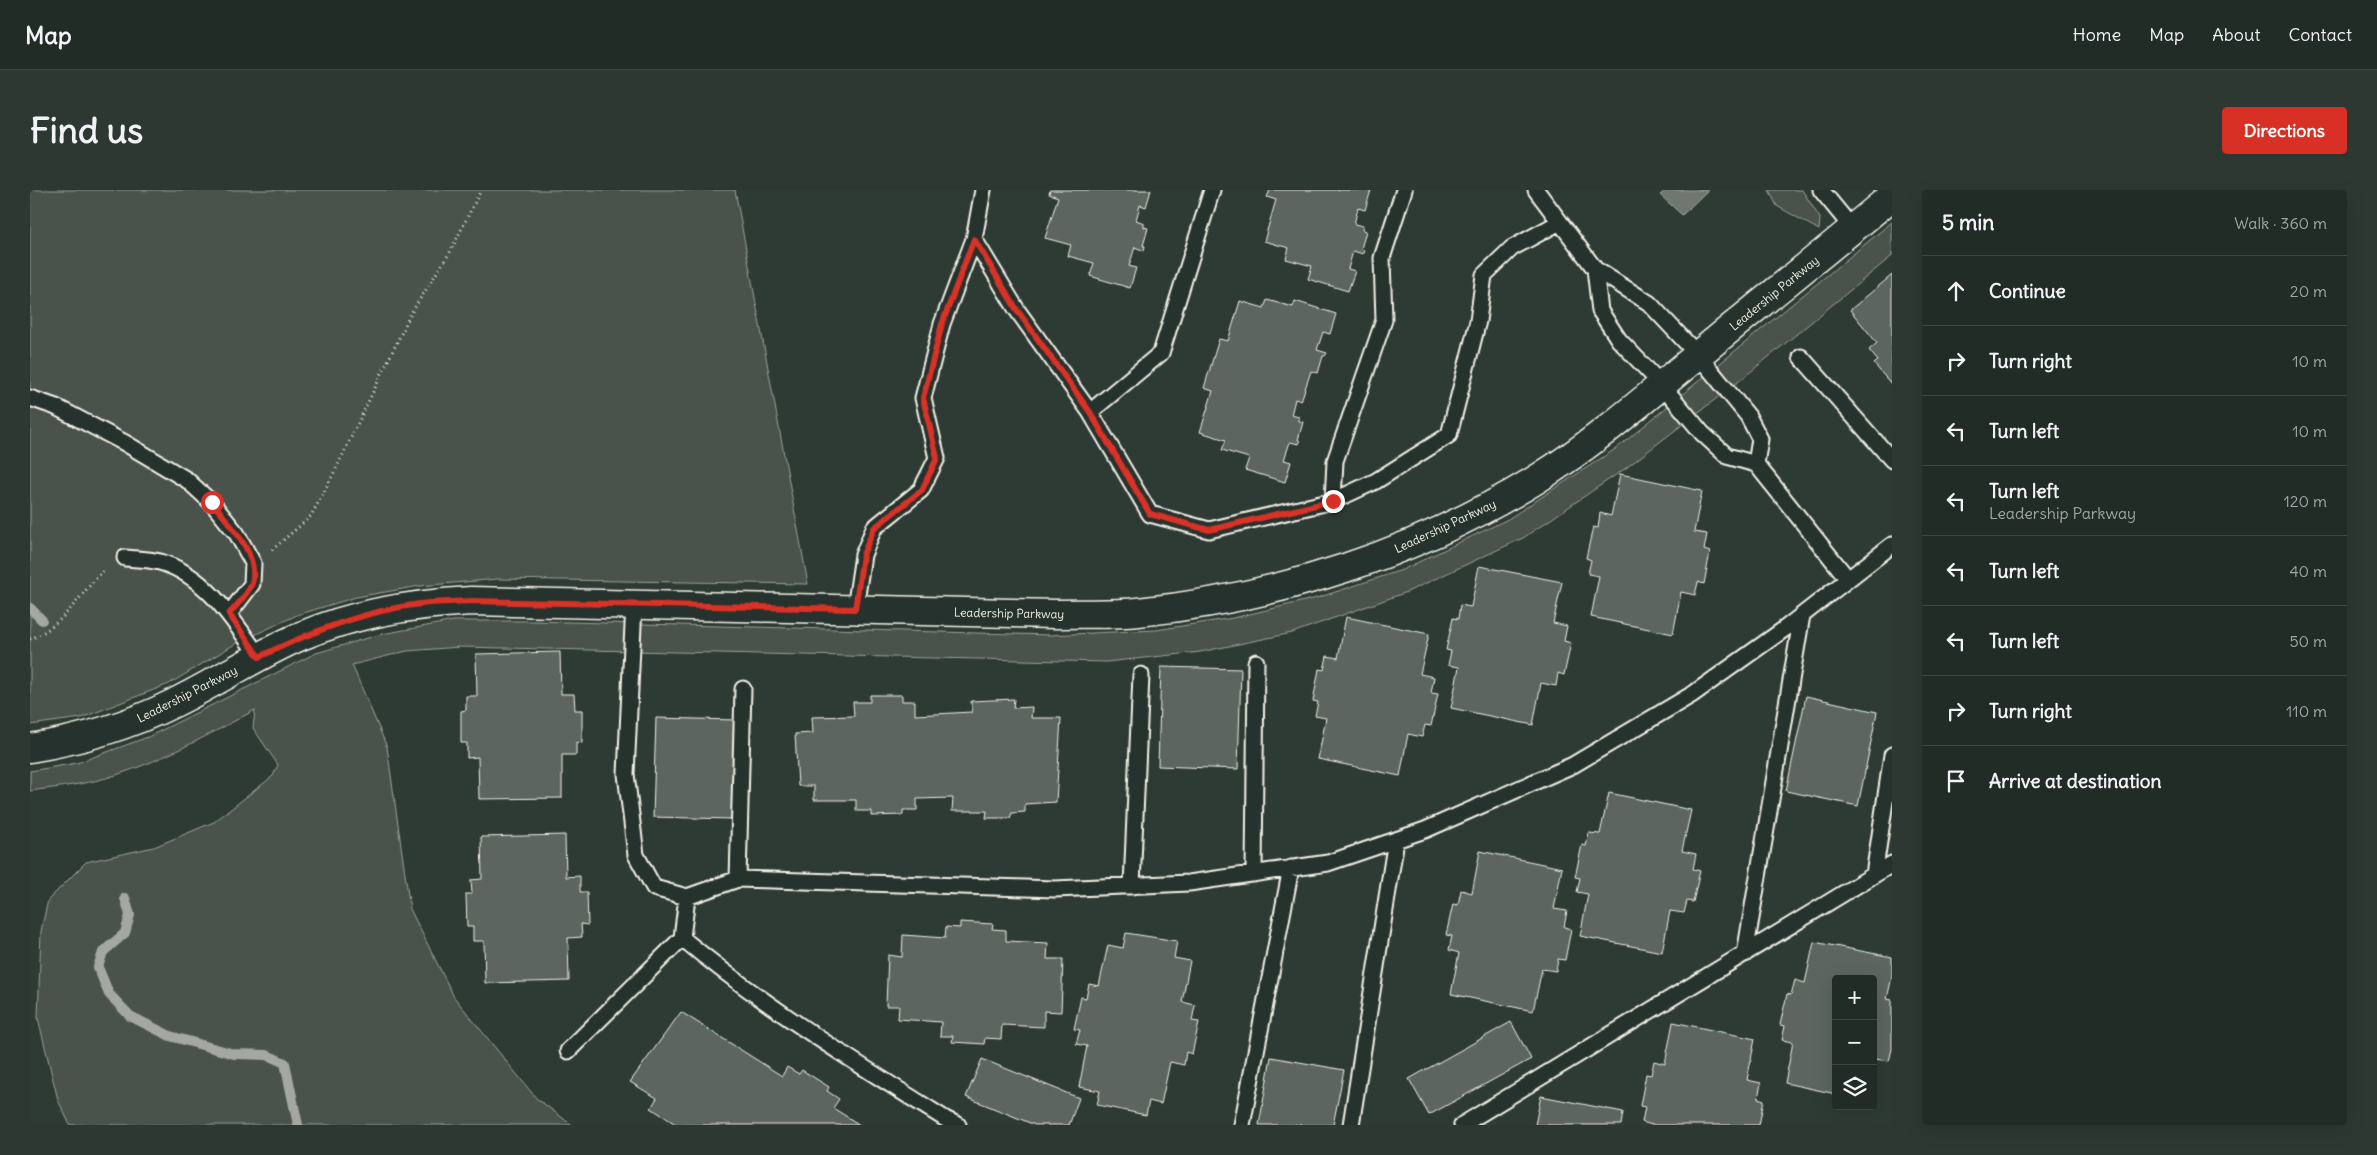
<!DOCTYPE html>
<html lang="en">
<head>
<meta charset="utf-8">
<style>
  body { margin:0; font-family:Delius,sans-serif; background:#2e3833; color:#f1f3f6 }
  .controls { position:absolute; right:15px; bottom:15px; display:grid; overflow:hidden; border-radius:5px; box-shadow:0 5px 20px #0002 }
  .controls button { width:45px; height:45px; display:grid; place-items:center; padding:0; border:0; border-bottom:1px solid #3f4844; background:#222c27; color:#f1f3f6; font:25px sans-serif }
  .stop { position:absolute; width:15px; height:15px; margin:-11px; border:4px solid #d93025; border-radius:50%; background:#fff }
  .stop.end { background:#d93025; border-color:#fff; box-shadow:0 1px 5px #0008 }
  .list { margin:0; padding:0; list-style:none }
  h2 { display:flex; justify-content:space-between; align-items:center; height:65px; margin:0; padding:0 20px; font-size:21px }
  h2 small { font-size:16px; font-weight:400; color:#a2a7a7 }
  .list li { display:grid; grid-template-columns:32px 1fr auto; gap:15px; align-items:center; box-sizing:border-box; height:70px; padding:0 20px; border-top:1px solid #3f4844 }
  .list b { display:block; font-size:19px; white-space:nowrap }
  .list p { margin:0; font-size:16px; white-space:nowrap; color:#a2a7a7 }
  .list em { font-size:16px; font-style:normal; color:#a2a7a7 }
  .icon { flex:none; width:28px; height:28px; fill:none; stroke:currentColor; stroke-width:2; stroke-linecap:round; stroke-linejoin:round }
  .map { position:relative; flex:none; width:1862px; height:935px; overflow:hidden; border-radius:5px }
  header { display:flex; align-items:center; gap:30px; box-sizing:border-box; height:70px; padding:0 25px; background:#222c27; border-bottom:1px solid #3f4844 }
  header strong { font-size:24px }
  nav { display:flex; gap:28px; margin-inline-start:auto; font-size:18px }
  .intro { display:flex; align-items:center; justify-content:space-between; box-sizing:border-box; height:120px; padding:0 30px }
  h1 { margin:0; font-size:35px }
  .button { padding:12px 22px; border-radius:5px; background:#d93025; color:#fff; font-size:18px; font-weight:700 }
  main { display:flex; gap:30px; padding:0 30px }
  aside { flex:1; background:#222c27; border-radius:5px; box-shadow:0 5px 20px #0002 }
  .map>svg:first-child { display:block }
  .green { fill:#48524c; stroke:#9ea29a }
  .water { fill:#6f7770; stroke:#a4a8a0 }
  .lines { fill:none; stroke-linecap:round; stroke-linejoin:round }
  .stream { stroke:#a4a8a0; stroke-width:10 }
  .building { fill:#5c655e; stroke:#f4f1e8 }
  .lane-casing { stroke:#f4f1e8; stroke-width:19 }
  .street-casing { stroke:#f4f1e8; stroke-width:31 }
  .path { stroke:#f4f1e8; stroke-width:3; stroke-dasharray:1 4; stroke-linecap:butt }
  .lane { stroke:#26332d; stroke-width:15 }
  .street { stroke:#26332d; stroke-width:28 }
  .route { stroke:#d93025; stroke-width:6 }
  .labels { text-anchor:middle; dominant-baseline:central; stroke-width:4.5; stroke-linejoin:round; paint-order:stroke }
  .street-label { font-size:12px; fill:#f4f1e8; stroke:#26332d }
</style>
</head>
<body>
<header>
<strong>Map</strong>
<nav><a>Home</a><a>Map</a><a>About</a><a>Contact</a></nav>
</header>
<div class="intro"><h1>Find us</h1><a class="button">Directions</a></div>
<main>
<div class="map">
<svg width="1862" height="935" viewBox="0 0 1862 935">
  <rect width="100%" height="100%" fill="#2e3b34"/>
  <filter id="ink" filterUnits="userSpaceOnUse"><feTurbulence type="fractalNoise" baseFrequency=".02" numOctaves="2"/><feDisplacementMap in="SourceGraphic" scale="10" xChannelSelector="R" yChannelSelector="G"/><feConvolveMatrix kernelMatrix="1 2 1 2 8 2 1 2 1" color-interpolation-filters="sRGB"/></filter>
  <g filter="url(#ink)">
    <!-- green -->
    <path class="green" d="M0 0H705L778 394 468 389 390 396 326 407 267 425 205 454 139 494 51 528 0 535Z
      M1739 0H1772L1790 28 1789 40 1747 16Z
      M1862 32V66L1713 188 1596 278 1493 348 1377 402 1262 443 1170 462 1076 472 430 457 377 461 322 475 357 557 380 719 424 807 506 908 542 935H40L28 910 8 828 11 741 18 710 56 672 124 657 184 632 243 586 248 575 223 538 225 520C180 544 136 569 86 585 59 594 29 597 0 601V581L47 573 118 547 286 463 352 444 424 431H502L1020 445 1126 440 1203 428 1287 408 1372 380 1478 329 1587 258Z"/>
    <!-- water -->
    <path class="water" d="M1636 0H1678L1652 25 1630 5Z"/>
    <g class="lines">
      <!-- stream -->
      <path class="stream" d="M0 418 12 430
        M95 708 100 725 95 743 73 762 68 777 79 804 100 826 140 846 204 864 237 865 255 873 268 935"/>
    </g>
    <!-- building -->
    <path class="building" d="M1020 0H1121L1116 17 1110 15 1106 30 1114 33V37L1118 38 1113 56H1115L1114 61 1105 57 1099 76 1106 78 1100 98 1060 86 1064 73 1038 66 1041 55 1015 48 1028 7 1019 4Z
      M1240 0H1341L1335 20 1328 18 1324 34 1333 36 1332 40 1336 41 1331 59 1334 60 1333 64 1323 61 1318 79 1325 81 1318 101 1278 89 1282 76 1256 69 1259 58 1234 51 1246 10 1237 7Z
      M1862 85V195L1844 174 1848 171 1839 160 1847 153 1820 120Z
      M1237 110 1263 117 1265 111 1306 124 1300 144 1293 142 1287 160 1297 163 1295 166H1293L1288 183 1281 181 1271 211 1265 209 1261 225 1269 227V231L1273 232 1268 250 1270 251 1269 254 1260 252 1254 270 1261 272 1255 292 1215 280 1219 268 1192 260 1196 250 1170 242 1183 201 1174 198 1189 149 1198 151 1210 111 1234 118Z
      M1590 284 1672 301 1664 342 1677 344 1674 360 1680 362 1674 394 1668 392 1665 405 1651 402 1643 444 1561 427 1569 386 1558 384 1561 370 1556 368 1563 337 1568 338 1570 323 1581 326Z
      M1449 376 1532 392 1523 433 1537 436 1534 451 1541 453 1534 485 1528 483 1526 496 1511 493 1503 535 1421 518 1429 477 1418 475 1421 461 1416 460 1423 428 1428 429 1430 415 1441 417Z
      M1316 427 1399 444 1390 484 1404 487 1401 503 1408 504 1401 536 1395 535 1392 547 1378 544 1370 586 1288 569 1296 528 1285 526 1288 512 1283 511 1289 479 1294 480 1297 466 1308 468Z
      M530 462 531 504H544L545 520H552V553L546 552V565H532V608L449 609 448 567 437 568V553H431V521L436 520V506H447L446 464Z
      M1131 477 1211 479 1208 579 1128 576Z
      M840 505H872V511H885V525L942 522 941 511 984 509 983 518 1002 517 1001 528H1031L1026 612 995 614V622L982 623 980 628H956L957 621H922L923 608 887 609V620H873V625L841 626V621H826V610H784V596H768L765 544 783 543 782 527 824 526 823 512H840Z
      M1776 506 1847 522 1828 616 1756 601Z
      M626 528 706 530 703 629 623 627Z
      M1579 603 1661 620 1652 661 1666 664 1663 679 1670 681 1663 712 1657 711 1654 723 1640 721 1632 762 1550 746 1558 704 1547 702 1550 688 1545 687 1552 655 1556 656 1559 643 1570 644Z
      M535 645 536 687 550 686V702H557L558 735 551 734 552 747 538 748 539 791 455 793 454 751H443V737H437L436 704H442L441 690 452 689 451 647Z
      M1450 661 1532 678 1524 719 1537 721 1534 737 1541 739 1535 770 1528 769 1526 781 1512 779 1503 821 1421 804 1429 763 1419 760 1422 746 1416 745 1423 714 1428 715 1431 700 1442 703Z
      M930 732 963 734 962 739 976 740V751L1018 753 1017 769H1033L1031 822 1014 821V837L972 835 971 849 955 848 954 854 922 852 923 846H910L911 832 868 829 869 816H856L858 765 872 767 873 745 915 748 916 737 930 738Z
      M1096 743 1147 751 1144 768 1160 771 1152 812 1165 815 1162 831 1169 832 1162 864 1156 862 1154 875 1140 872 1131 914 1119 911 1116 925 1067 915 1070 901 1049 897 1057 856 1046 854 1050 840 1044 839 1051 807 1056 808 1059 794 1069 796 1078 755 1093 758Z
      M1784 752 1862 767V786L1857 809 1862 810V859L1859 871 1845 869 1843 878V789H1806V904L1755 893 1763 852 1752 850 1755 836 1750 835 1757 804 1761 805 1765 790 1775 793Z
      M651 822 752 886 757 877 769 884 772 880 799 897 797 901 809 909 803 918 830 935H647L621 918 627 908 600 892Z
      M1481 832 1501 869 1399 925 1379 889Z
      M1643 832 1725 849 1717 890 1731 893 1728 908 1734 910 1729 935H1622L1612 932 1615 917 1610 916 1616 884 1621 885 1624 871 1635 874Z
      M1241 867 1314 880 1303 935H1229Z
      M952 869 1049 908 1039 935H1005L936 907Z
      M1511 906 1593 922 1591 935H1505Z"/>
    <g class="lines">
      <defs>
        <path id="lane" d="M953 0 944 49 987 120 1060 222 1120 324 1179 340 1303 311
          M1374 0 1352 68 1354 130 1305 271 1303 311 1346 291 1419 245 1448 131 1454 85 1482 58 1530 32
          M1506 0 1565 79 1619 113 1668 165 1718 226 1730 249 1726 274 1697 266 1672 243 1632 195 1589 150 1570 121 1565 79
          M1791 0 1823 39
          M1771 167 1862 270
          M0 208 26 217 95 253 157 290 182 313 207 344 223 373 222 394 199 424
          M1060 222 1131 163 1182 0
          M1726 274 1818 389
          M95 368C106 369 119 369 130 372 176 385 204 431 229 467
          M604 414 596 584 606 665 624 698 657 707 708 689 1025 699 1159 693 1298 673 1395 640 1543 575 1663 504 1753 440 1862 355
          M825 419 833 365 844 338 891 300 907 268 893 208 912 134 944 49
          M1224 684 1226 472
          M1844 685 1862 565
          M708 689 713 499
          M1102 696 1111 485
          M657 707 652 748C735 817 826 873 917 930L928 935
          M1715 764 1772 425
          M538 861 652 748
          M1212 935 1261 678
          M1321 935 1366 650
          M1432 935 1862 674"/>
        <path id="street" d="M0 558C50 550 98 536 144 513 187 492 227 465 271 446 325 423 383 414 441 411L1026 424C1053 423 1081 425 1108 422 1248 408 1387 363 1507 289 1564 253 1616 208 1668 165 1732 112 1798 60 1862 6"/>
      </defs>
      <!-- lane casing -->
      <use href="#lane" class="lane-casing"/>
      <!-- street casing -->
      <use href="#street" class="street-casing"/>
      <!-- path -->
      <path class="path" d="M242 360 281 326 305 281 381 123 420 62 451 0
        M0 449C34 436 50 403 75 379"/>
      <!-- lane -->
      <use href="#lane" class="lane"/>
      <!-- street -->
      <use href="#street" class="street"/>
    </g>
  </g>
  <g class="lines" filter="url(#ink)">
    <!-- route -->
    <path class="route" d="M182 312C198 333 230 364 222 393 219 403 206 416 199 424L229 467C280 442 334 421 390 414 407 412 424 412 441 411L825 419 833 365 844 338 892 300 907 268 893 208 912 134 944 49 987 120 1060 222 1120 324 1179 340 1303 311"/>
  </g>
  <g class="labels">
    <!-- street labels -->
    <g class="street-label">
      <text transform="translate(1744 103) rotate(-39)">Leadership Parkway</text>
      <text transform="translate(1415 336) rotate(-25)">Leadership Parkway</text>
      <text transform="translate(979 423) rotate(1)">Leadership Parkway</text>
      <text transform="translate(157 504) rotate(-27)">Leadership Parkway</text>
    </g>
  </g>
</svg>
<div class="controls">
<button>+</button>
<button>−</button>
<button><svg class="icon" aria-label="layers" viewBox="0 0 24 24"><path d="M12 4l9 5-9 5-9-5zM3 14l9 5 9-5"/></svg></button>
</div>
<div class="stop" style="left:182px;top:312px"></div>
<div class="stop end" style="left:1303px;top:311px"></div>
</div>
<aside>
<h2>5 min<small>Walk · 360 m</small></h2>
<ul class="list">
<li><svg class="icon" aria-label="ahead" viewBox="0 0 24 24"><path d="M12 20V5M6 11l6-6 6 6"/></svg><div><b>Continue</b></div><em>20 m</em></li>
<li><svg class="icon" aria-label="right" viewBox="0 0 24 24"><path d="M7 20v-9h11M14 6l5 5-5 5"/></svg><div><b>Turn right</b></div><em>10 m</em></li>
<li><svg class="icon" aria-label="left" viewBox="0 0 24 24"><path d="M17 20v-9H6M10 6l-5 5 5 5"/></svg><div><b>Turn left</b></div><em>10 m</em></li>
<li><svg class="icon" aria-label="left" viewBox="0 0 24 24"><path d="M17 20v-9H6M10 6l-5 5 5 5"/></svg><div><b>Turn left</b><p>Leadership Parkway</p></div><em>120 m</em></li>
<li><svg class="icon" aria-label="left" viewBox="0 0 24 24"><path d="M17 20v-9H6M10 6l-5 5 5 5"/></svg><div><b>Turn left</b></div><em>40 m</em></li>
<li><svg class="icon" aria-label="left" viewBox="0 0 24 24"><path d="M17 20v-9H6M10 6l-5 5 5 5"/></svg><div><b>Turn left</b></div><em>50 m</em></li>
<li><svg class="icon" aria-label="right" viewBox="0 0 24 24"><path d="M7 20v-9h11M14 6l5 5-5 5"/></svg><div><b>Turn right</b></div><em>110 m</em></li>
<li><svg class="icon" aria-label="arrive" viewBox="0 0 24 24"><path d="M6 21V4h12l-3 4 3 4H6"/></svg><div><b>Arrive at destination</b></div></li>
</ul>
</aside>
</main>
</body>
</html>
